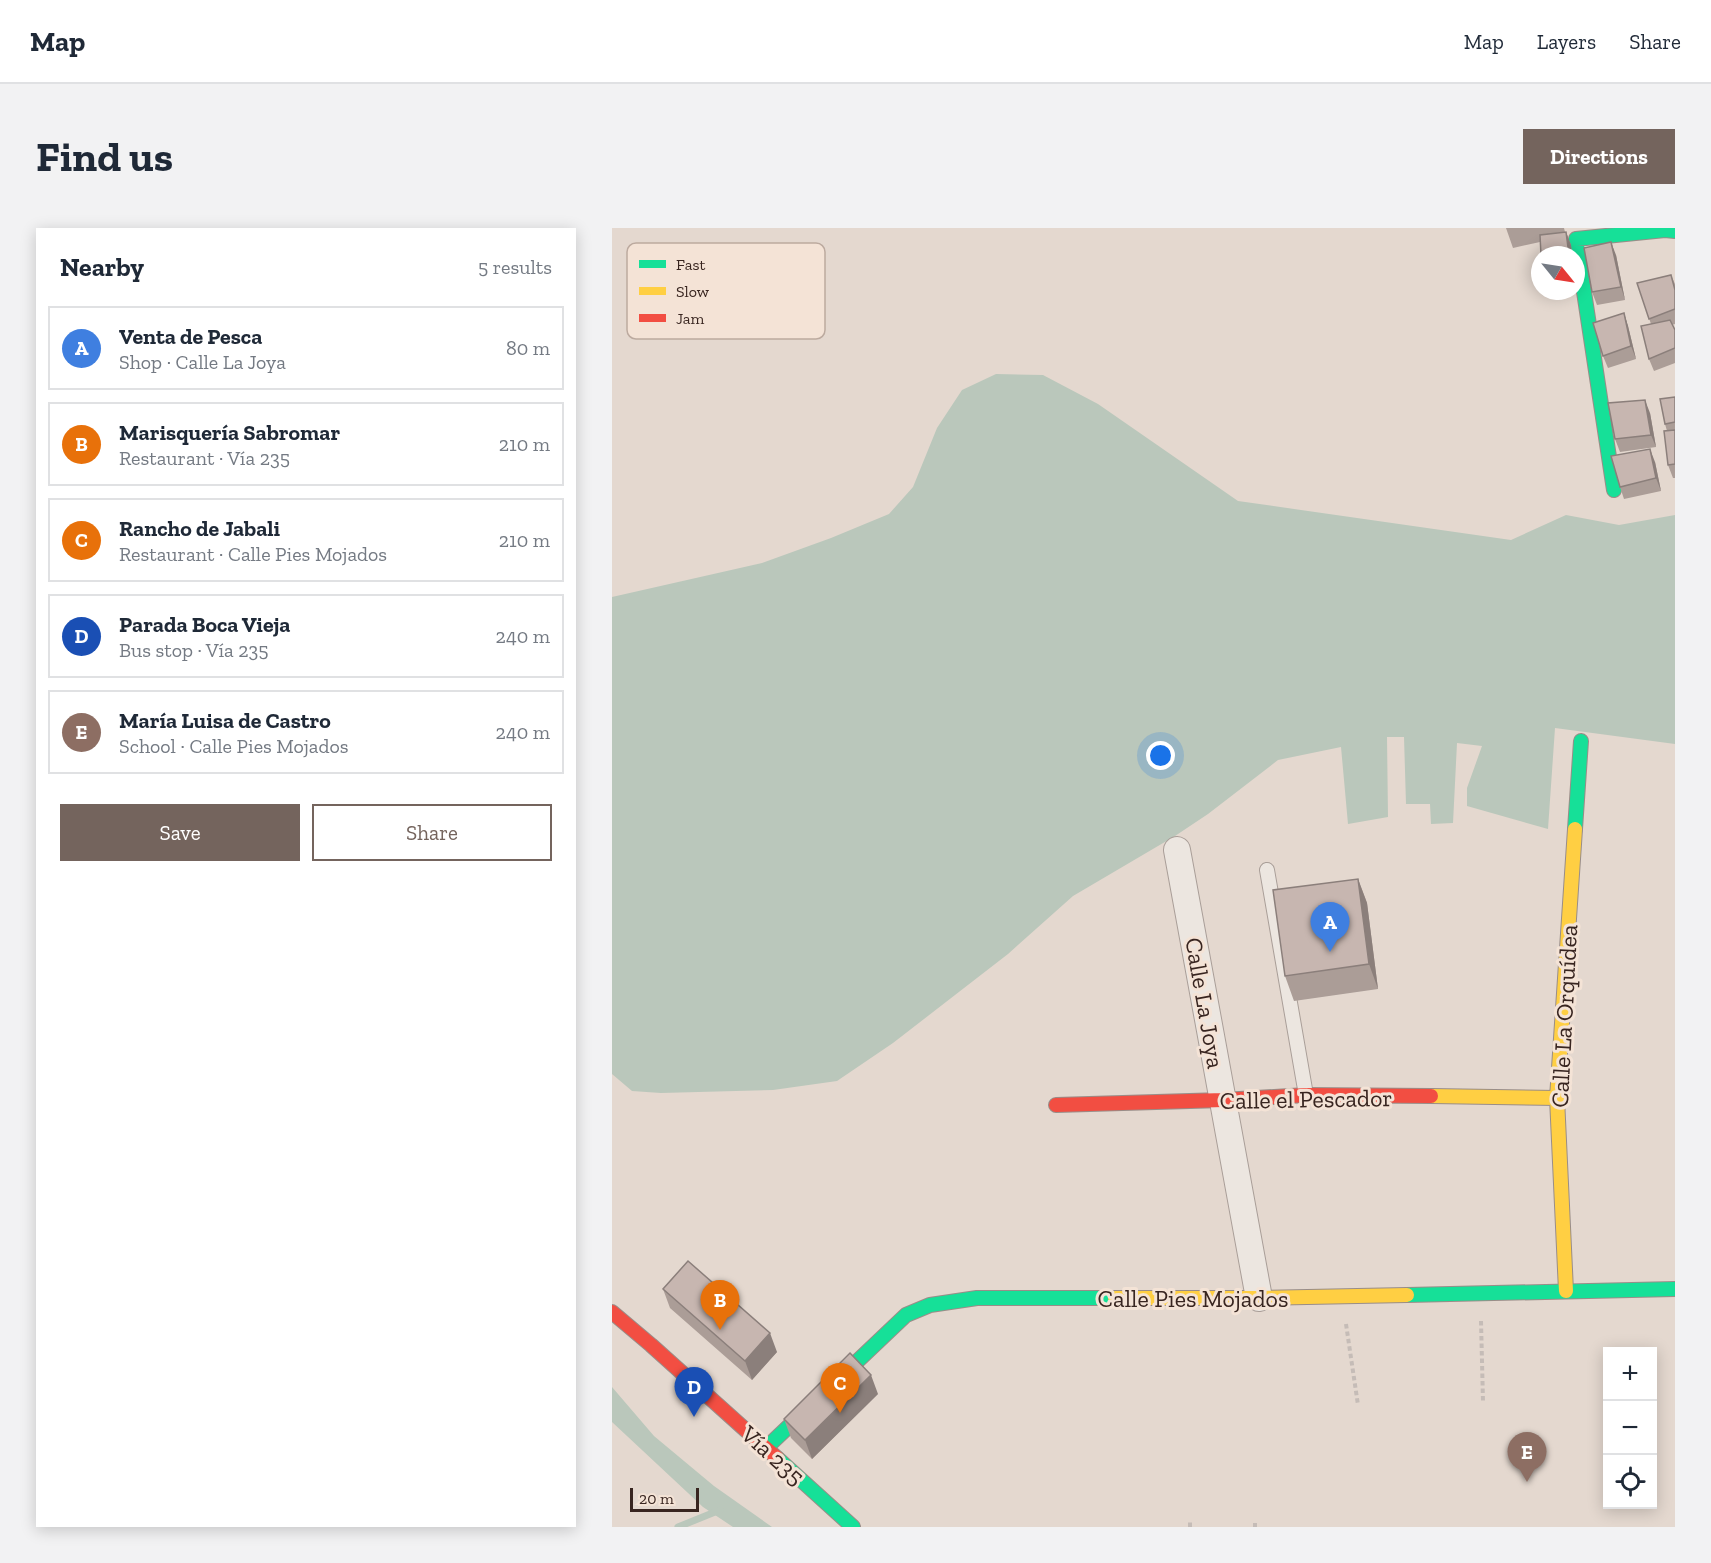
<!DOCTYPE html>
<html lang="en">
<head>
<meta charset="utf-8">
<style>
  body { margin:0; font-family:"Zilla Slab",serif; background:#f2f2f3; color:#1f2937 }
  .controls { position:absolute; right:18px; bottom:18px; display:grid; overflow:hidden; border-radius:0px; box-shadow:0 3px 15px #0003 }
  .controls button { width:54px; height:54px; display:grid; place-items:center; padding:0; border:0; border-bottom:2px solid #e0e1e3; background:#fff; color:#1f2937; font:30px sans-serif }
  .compass { position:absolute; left:919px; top:18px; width:54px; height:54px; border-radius:50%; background:#fff; box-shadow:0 3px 15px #0003; rotate:120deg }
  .scale { position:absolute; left:18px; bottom:15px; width:69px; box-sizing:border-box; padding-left:6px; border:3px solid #382520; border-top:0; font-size:16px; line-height:21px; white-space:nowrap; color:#382520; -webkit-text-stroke:4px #f4e3d6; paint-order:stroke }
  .you { position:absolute; left:549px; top:528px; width:21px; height:21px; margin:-15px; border:4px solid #fff; border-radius:50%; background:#1a73e8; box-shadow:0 0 0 9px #1a73e833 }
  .badge { display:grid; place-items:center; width:39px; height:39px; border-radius:50%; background:#74645d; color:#fff; font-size:20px; font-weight:700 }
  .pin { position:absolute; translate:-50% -50px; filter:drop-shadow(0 2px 3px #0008) }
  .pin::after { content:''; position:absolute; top:32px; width:21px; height:18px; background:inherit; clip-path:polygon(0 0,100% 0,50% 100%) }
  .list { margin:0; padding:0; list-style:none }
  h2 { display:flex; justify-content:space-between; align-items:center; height:78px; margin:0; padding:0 24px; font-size:26px }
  h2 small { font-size:20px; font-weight:400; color:#747a83 }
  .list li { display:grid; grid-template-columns:39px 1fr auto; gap:18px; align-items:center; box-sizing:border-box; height:84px; margin:0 12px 12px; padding:0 12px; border:2px solid #e0e1e3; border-radius:0px }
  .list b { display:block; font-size:22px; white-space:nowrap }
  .list p { margin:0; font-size:20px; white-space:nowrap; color:#747a83 }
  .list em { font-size:20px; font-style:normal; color:#747a83 }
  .actions { display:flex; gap:12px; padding:18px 24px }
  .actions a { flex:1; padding:14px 0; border:2px solid #74645d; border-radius:0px; text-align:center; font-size:21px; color:#74645d }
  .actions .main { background:#74645d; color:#fff }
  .icon { flex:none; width:33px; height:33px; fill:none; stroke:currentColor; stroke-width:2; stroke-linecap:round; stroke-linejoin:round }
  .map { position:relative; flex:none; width:1063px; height:1299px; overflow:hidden; border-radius:0px }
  header { display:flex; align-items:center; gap:36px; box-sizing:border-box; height:84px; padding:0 30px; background:#fff; border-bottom:2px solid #e0e1e3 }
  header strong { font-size:28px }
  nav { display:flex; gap:33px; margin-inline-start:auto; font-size:21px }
  .intro { display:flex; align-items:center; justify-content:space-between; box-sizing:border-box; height:144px; padding:0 36px }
  h1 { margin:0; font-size:42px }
  .button { padding:15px 27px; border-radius:0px; background:#74645d; color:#fff; font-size:21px; font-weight:700 }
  main { display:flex; gap:36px; padding:0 36px }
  aside { flex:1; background:#fff; border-radius:0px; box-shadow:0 3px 15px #0003 }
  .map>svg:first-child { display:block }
  .water { fill:#bac7bb }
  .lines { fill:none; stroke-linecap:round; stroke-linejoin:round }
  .stream { stroke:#bac7bb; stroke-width:7 }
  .lane-casing { stroke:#a99e98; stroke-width:16 }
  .street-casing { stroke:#a99e98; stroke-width:28 }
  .fast-casing { stroke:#998d88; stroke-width:16 }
  .slow-casing { stroke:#998d88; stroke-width:16 }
  .jam-casing { stroke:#998d88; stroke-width:16 }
  .path { stroke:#c5bcb7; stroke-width:4; stroke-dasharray:4.5 3; stroke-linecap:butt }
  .lane { stroke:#ece6e0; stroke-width:14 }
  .street { stroke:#ece6e0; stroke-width:26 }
  .fast { stroke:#16e098; stroke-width:14 }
  .slow { stroke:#ffcf43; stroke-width:14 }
  .jam { stroke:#f24e42; stroke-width:14 }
  .wall { fill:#ab9d97 }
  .shaded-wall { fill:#8b7f7b }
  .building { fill:#c7b6b0; stroke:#8b7f7b; stroke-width:1.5 }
  .labels { text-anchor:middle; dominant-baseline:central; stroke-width:6; stroke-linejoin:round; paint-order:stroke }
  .street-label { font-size:24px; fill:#382520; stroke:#f4e3d6 }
  .key { fill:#f4e3d6; stroke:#bcaa9f; stroke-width:1.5 }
  .key-label { font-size:16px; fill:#382520 }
</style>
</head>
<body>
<header>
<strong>Map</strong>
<nav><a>Map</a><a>Layers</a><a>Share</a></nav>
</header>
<div class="intro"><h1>Find us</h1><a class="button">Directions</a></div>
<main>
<aside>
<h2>Nearby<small>5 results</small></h2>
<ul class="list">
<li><span class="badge" style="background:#3f7fe0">A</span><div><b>Venta de Pesca</b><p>Shop · Calle La Joya</p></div><em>80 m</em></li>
<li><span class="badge" style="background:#e8710a">B</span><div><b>Marisquería Sabromar</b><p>Restaurant · Vía 235</p></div><em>210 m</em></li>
<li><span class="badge" style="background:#e8710a">C</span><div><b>Rancho de Jabali</b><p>Restaurant · Calle Pies Mojados</p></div><em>210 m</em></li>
<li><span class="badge" style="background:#1a4fb4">D</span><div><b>Parada Boca Vieja</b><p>Bus stop · Vía 235</p></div><em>240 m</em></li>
<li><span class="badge" style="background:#8d6e63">E</span><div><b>María Luisa de Castro</b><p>School · Calle Pies Mojados</p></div><em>240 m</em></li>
</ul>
<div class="actions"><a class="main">Save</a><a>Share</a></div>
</aside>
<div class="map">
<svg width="1063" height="1299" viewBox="0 0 1063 1299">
  <rect width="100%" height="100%" fill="#e4d8cf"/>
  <!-- water -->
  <path class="water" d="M384 146 431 147 486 176 626 273 899 312 954 287 1007 297 1063 287V516L943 500 936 601 855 578V560L870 518 845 515 841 595 819 596 818 576H794L792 509H775L776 589 736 596 729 519 666 532 596 586 563 608 461 668 396 726 281 815 225 853 161 862 49 865 20 863 0 846V369L150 335 219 310 277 286 301 259 325 200 350 162Z
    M0 1159 42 1208 102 1258 160 1299H121L91 1279 0 1194Z"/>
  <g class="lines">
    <!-- stream -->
    <path class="stream" d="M66 1299 108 1282"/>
    <defs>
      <path id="lane" d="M655 642 694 867"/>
      <path id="street" d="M565 622 647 1070"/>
      <path id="fast" d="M1002 262 964 11 1053 2 1063 3
        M963 601 969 513
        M795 1067 1063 1061
        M154 1220 294 1087 318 1077 365 1070H503
        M166 1231 241 1299"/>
      <path id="slow" d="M819 868 945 870
        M954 1063 945 870 963 601
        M503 1070H647L795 1067"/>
      <path id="jam" d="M444 877 611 872 694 867 819 868
        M0 1084 39 1117 166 1231"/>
    </defs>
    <!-- lane casing -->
    <use href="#lane" class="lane-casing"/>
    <!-- street casing -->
    <use href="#street" class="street-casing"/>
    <!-- fast casing -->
    <use href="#fast" class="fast-casing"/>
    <!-- slow casing -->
    <use href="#slow" class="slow-casing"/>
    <!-- jam casing -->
    <use href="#jam" class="jam-casing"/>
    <!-- path -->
    <path class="path" d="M869 1093 871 1174
      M734 1096 746 1177
      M578 1299V1292
      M643 1299V1295"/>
    <!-- lane -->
    <use href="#lane" class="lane"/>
    <!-- street -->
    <use href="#street" class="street"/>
    <!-- fast -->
    <use href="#fast" class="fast"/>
    <!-- slow -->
    <use href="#slow" class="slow"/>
    <!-- jam -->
    <use href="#jam" class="jam"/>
  </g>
  <!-- wall -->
  <path class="wall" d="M894 0H952L953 4H954L959 17 960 27H929L928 14 901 20Z
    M1004 27 1013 72 985 77 980 64Z
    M1059 47 1063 56V96L1060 97 1063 102V135L1042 143 1037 131 1039 96 1025 55Z
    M1012 85 1016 98 1024 131 996 140 991 128Z
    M1063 169V250H1061L1056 237 1055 203 1053 196Z
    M1038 185 1044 219 1008 224 1003 211Z
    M1043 234 1049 263 1012 271 1008 259Z
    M746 651 755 675 766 761 682 773 673 748Z
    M51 1061 165 1124 140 1152 58 1080Z
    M266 1166 200 1231 179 1210 172 1191Z"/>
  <!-- shaded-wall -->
  <path class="shaded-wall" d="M954 4 959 17 960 27H957Z
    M999 14 1004 27 1013 72 1009 59Z
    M1012 85 1016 98 1024 131 1019 118Z
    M1033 172 1038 185 1044 219 1039 207Z
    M1038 221 1043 234 1049 263 1044 250Z
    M746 651 755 675 766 761 757 736Z
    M158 1105 165 1124 140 1152 133 1133Z
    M259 1147 266 1166 200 1231 193 1212Z"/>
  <!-- building -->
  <path class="building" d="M954 4 957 27H929L928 7Z
    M999 14 1009 59 980 64 972 20Z
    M1059 47 1063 62V81L1037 91 1025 55Z
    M1012 85 1019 118 991 128 981 95Z
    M1058 92 1063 102V120L1037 131 1029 98Z
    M1063 169V194L1053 196 1048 171Z
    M1033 172 1039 207 1003 211 996 175Z
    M1063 202V236L1056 237 1052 203Z
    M1038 221 1044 250 1008 259 999 228Z
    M746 651 757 736 673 748 661 662Z
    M76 1033 158 1105 133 1133 51 1061Z
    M238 1125 259 1147 193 1212 172 1191Z"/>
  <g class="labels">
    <!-- street labels -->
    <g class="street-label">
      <text transform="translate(593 775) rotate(80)">Calle La Joya</text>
      <text transform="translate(952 788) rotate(-87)">Calle La Orquídea</text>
      <text transform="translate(694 871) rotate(-1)">Calle el Pescador</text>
      <text x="581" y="1070">Calle Pies Mojados</text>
      <text transform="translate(161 1227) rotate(42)">Vía 235</text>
    </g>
  </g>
  <!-- legend -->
  <rect x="15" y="15" width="198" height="96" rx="9" class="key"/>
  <rect x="27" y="32" width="27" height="8" fill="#16e098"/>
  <rect x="27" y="59" width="27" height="8" fill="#ffcf43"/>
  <rect x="27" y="86" width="27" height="8" fill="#f24e42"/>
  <g class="key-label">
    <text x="64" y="42">Fast</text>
    <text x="64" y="69">Slow</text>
    <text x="64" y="96">Jam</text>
  </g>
</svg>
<div class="controls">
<button>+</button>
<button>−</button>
<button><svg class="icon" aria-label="locate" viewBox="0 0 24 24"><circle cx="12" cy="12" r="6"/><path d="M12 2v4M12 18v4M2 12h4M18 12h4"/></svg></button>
</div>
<svg class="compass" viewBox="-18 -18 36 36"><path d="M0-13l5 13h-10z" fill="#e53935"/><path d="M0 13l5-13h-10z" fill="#747a83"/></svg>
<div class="scale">20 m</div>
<div class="you"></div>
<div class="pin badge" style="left:718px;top:724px;background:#3f7fe0">A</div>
<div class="pin badge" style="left:108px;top:1102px;background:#e8710a">B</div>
<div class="pin badge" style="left:228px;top:1185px;background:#e8710a">C</div>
<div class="pin badge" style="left:82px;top:1189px;background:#1a4fb4">D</div>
<div class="pin badge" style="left:915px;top:1254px;background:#8d6e63">E</div>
</div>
</main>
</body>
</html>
